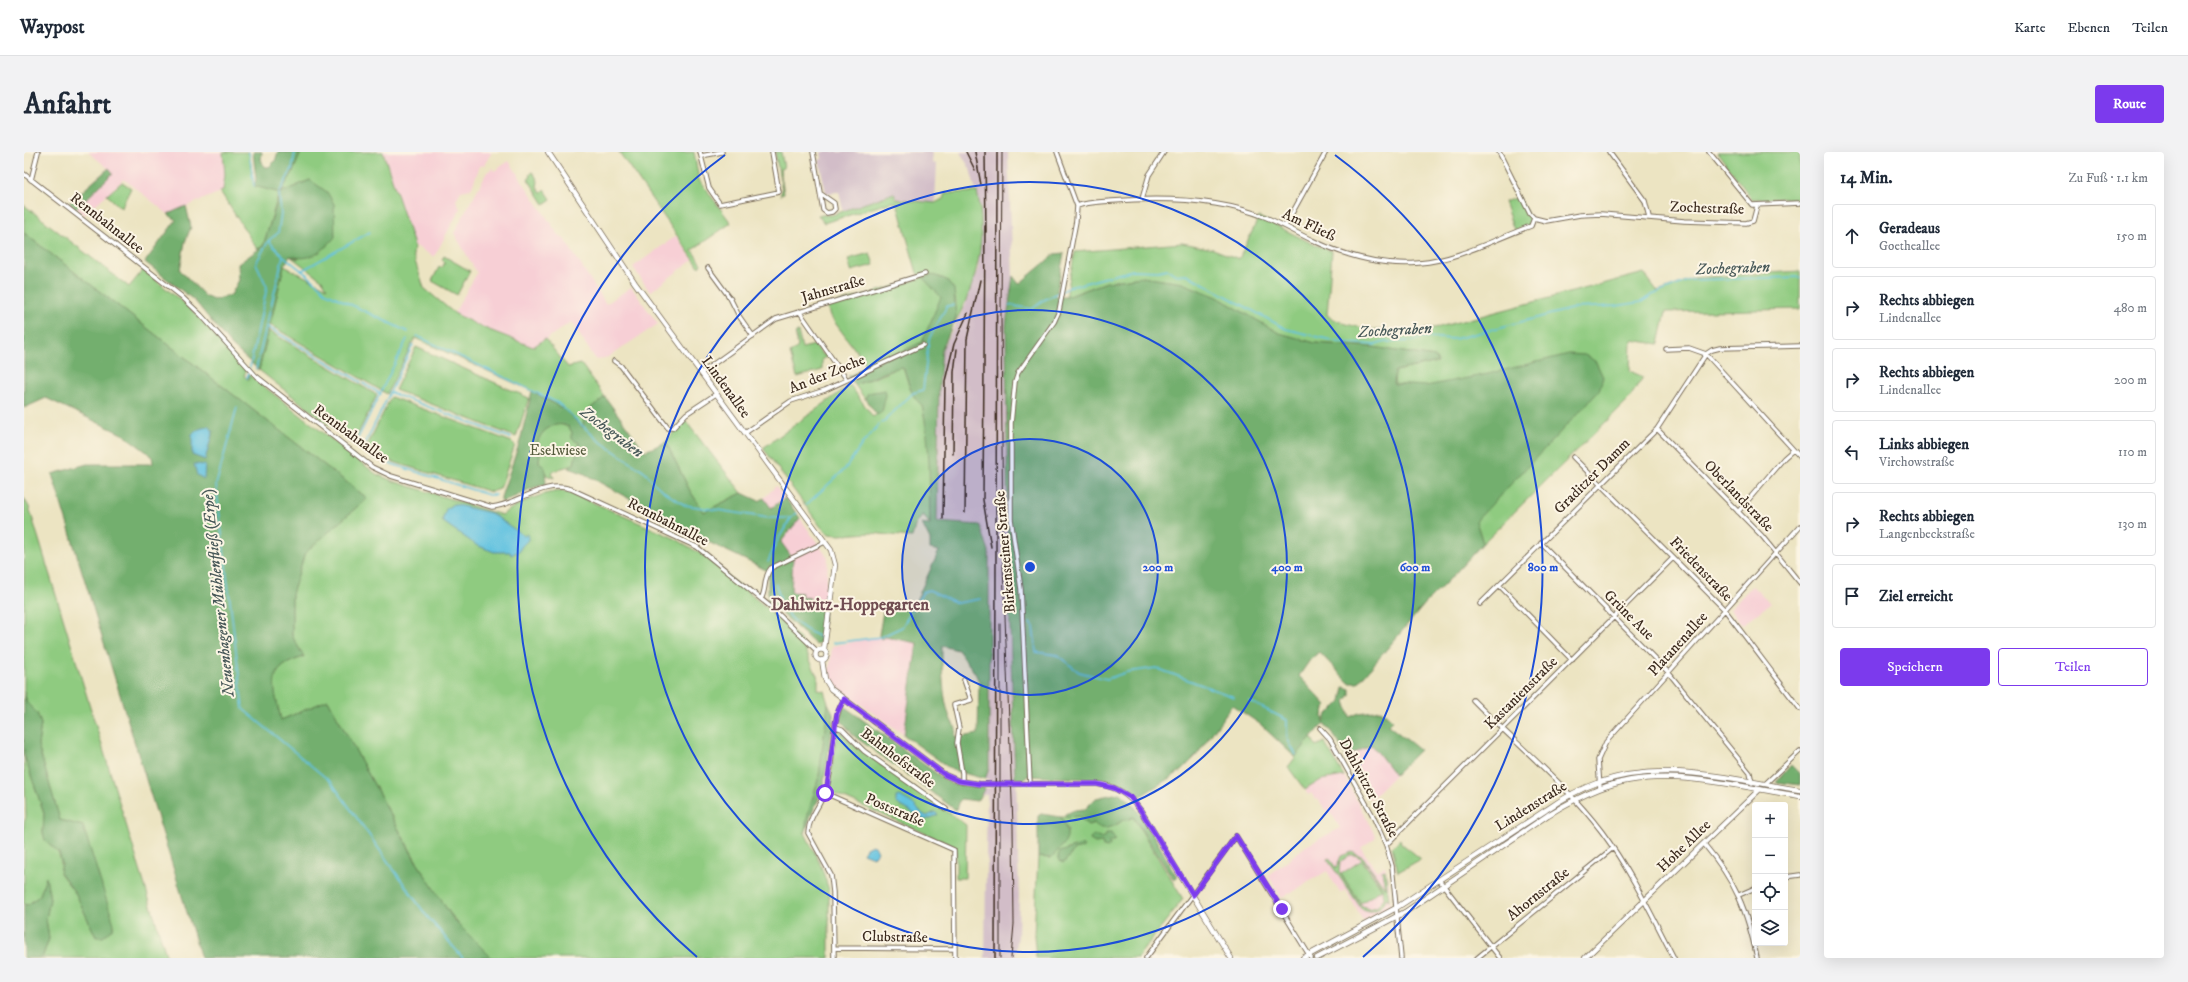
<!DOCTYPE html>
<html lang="de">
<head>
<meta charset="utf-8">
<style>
  body { margin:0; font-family:"IM FELL DW Pica",serif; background:#f2f2f3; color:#1f2937 }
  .controls { position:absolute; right:12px; bottom:12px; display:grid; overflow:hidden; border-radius:4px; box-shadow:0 4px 16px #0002 }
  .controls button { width:36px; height:36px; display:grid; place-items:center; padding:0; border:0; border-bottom:1px solid #e0e1e3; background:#fff; color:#1f2937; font:20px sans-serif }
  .stop { position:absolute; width:12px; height:12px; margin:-9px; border:3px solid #7c3aed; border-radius:50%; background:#fff }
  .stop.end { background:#7c3aed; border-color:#fff; box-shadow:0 1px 4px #0008 }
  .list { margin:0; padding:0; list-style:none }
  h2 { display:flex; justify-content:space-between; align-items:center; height:52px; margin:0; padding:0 16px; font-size:17px }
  h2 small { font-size:13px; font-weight:400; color:#747a83 }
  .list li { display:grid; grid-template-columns:26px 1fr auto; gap:12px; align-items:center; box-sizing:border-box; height:64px; margin:0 8px 8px; padding:0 8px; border:1px solid #e0e1e3; border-radius:4px }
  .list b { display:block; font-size:15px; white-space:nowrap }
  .list p { margin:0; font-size:13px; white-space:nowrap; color:#747a83 }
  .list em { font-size:13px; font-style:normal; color:#747a83 }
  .actions { display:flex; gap:8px; padding:12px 16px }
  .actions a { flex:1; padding:9px 0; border:1px solid #7c3aed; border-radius:4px; text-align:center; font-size:14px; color:#7c3aed }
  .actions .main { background:#7c3aed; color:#fff }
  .icon { flex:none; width:22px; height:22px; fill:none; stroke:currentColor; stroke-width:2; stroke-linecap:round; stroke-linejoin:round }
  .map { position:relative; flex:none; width:1776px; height:806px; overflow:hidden; border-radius:4px }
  header { display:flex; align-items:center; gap:24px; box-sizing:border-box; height:56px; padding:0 20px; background:#fff; border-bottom:1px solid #e0e1e3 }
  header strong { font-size:19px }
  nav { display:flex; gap:22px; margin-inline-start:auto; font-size:14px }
  .intro { display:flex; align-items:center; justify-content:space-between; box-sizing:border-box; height:96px; padding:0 24px }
  h1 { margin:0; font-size:28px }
  .button { padding:10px 18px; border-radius:4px; background:#7c3aed; color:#fff; font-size:14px; font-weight:700 }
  main { display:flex; gap:24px; padding:0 24px }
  aside { flex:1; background:#fff; border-radius:4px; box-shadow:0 4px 16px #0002 }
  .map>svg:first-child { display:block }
  .built { fill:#f7cfd5 }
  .industrial { fill:#d2bdc8 }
  .green { fill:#8fcb80; stroke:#657a4f; fill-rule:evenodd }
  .forest { fill:#73af6e; stroke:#576c46; fill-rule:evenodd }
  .water { fill:#62c2e0; stroke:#4e767f }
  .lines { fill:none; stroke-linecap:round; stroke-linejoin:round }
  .stream { stroke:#62c2e0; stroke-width:1.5 }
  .minor-casing { stroke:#796b57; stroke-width:5.5 }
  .tertiary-casing { stroke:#796b57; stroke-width:6 }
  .minor { stroke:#fff; stroke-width:3.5 }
  .tertiary { stroke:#fff; stroke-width:4.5 }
  .tram { stroke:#3b2a1e; stroke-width:1 }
  .rail { stroke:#3b2a1e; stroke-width:1.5 }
  .route { stroke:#7c3aed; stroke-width:5 }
  .ring { fill:none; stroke:#1d4ed8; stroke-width:2 }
  .labels { text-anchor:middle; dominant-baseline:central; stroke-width:4; stroke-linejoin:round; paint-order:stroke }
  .street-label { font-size:15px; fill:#3b2a1e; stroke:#fcf5e5 }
  .park-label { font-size:15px; fill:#545a3b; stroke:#fcf5e5 }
  .water-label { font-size:16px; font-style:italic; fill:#475858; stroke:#fcf5e5 }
  .quarter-label { font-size:17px; font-weight:bold; fill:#714d52; stroke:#fcf5e5 }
  .centre { fill:#1d4ed8; stroke:#fcf5e5; stroke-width:2 }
  .ring-label { font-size:12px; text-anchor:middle; font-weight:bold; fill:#1d4ed8; stroke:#fcf5e5; stroke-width:4; stroke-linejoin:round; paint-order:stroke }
</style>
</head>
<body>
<header>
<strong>Waypost</strong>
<nav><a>Karte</a><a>Ebenen</a><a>Teilen</a></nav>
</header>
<div class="intro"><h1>Anfahrt</h1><a class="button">Route</a></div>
<main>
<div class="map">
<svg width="1776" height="806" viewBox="0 0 1776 806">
  <rect width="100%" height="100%" fill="#fcf5e5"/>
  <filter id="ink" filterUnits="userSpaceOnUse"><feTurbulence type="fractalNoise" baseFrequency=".025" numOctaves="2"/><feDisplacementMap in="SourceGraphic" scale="8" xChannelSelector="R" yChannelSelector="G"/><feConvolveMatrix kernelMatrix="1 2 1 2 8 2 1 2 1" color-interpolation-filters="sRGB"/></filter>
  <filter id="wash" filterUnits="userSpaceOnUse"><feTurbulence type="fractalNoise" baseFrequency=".012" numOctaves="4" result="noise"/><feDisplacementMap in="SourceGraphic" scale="16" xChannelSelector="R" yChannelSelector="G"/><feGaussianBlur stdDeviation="0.9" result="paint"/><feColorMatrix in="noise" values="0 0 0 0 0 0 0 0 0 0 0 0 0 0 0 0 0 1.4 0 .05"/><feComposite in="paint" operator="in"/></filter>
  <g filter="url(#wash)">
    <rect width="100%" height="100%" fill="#ece4c2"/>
    <!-- built -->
    <path class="built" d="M64 0H199L201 23 199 39 144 62 100 27 60 63 45 51 84 16Z
      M359 0H468L460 13 456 14 447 37 437 39 432 48 436 57 410 105 390 93Z
      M485 9 533 81 541 88 582 152 607 135 634 172 584 205 572 208 547 170 509 196 455 174 430 161 453 121 430 81 463 20 469 16 470 19Z
      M652 84 669 108 626 140 609 115Z
      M752 334 761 346 747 356 740 346Z
      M776 366 804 406 802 449 793 448 791 457 784 456 777 445 778 441 767 440 769 407 756 390Z
      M1728 434 1747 451 1718 473 1706 457Z
      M861 484 893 491 880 583 811 534 805 521 808 494Z
      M1348 593 1371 623 1346 648 1322 605Z
      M1320 624 1352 685 1337 696 1353 719 1361 714 1365 732 1366 754 1339 769 1322 738 1316 741 1303 719 1258 746 1244 723 1282 694 1316 676 1309 664 1303 660 1294 647 1292 648 1287 641 1284 643 1281 638 1297 628Z"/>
    <!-- industrial -->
    <path class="industrial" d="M797 0H909L908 11 913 12 911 51 872 47 870 41 819 59 815 40 802 41 795 8 798 7Z
      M936 0H984L989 124 982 173 995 746 994 784 991 803 994 806H961L962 716 964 711 962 702 963 643 956 642 961 636H966V629L961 627 965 617V399L913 371 915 235 918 197 940 156 954 116 957 87V56L946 17Z"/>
    <!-- green -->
    <path class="green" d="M199 0H225L230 33 256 41 268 22 277 0H359L390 93 389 103 400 136 430 161 455 174 509 195 521 187 544 215 557 212 581 245 560 261 559 276 541 258 508 239 391 186 363 242 246 173 260 114 303 136 299 129 266 104 274 107 290 31 286 28 255 41 239 94 233 97 196 39 199 38 201 23Z
      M595 0H670L675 28 707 71 668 98 677 112 675 115Z
      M751 0H757L760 16 756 17 760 42 756 43 758 38Z
      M1693 0H1776V46L1728 47Z
      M509 20 514 29 513 35 517 41 521 38 527 47 520 52 504 27 507 25 505 23Z
      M98 30 107 36 97 56 83 43Z
      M953 40C964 85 953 133 930 172 936 149 930 116 899 126L920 145 898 191 844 215 806 164 803 154 898 126 893 121 873 51 868 50 800 71 794 63H808L870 41 872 47 911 51 919 47 921 41Z
      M1495 45 1507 69 1503 74 1490 78 1480 50Z
      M0 53 105 135 119 118 165 155 219 215 222 219 220 224 225 228 224 222 352 322 369 329 478 363C491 352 529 335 545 340L652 387 680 404 755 466 777 488 794 526V538L800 539 804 551 802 577 795 624 781 681 797 714 805 738V806H468C423 769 395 714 367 663 346 625 325 587 304 548L257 568C250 535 238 517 280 505L268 484V442L281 400 343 346 0 81Z
      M1235 65 1291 93 1308 99 1303 163C1329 181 1385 181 1415 175L1620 121 1634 140 1670 126 1776 119V157L1642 160 1635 192 1607 188 1606 219 1619 225 1605 247 1459 391 1452 370 1037 263 1370 232 1371 219 1414 210 1410 205 1348 195 1291 191 1255 181 1193 145 1158 131 1118 125 1083 130 1042 145 1051 100 1158 91 1189 97 1215 107Z
      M846 101 850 113 827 119 824 107Z
      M420 104 446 119 433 143 408 129 415 115 418 116 421 110 418 108Z
      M245 179 353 243 329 292 235 218Z
      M774 180 778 196 791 193 799 203 802 201 804 205 798 207V218L773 225 766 201 774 195 771 181Z
      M392 195 505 246 492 285 371 238Z
      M873 215H879L886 237 894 232 903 276 906 300V373L899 362 891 374 888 385 846 381 815 383 805 382 797 375 739 296 826 233 849 265 859 258 844 241 841 247 831 233 863 221Z
      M367 245 488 290 491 293 476 337 467 340 350 304 342 296Z
      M660 267 718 341 680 360 666 339 642 290Z
      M535 272 544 274 555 291 550 312C543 316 535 315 528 321L530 326 522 323 521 316 515 311 516 299 513 293C515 280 523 275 535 272Z
      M0 346 5 355 143 806H18L25 787 22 767 26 747 22 726 16 743 4 753 0 752V671L2 665 0 603 20 661 19 681C29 693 41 704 36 721L52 742 72 785 59 675 36 668 14 593 17 572 13 561 3 551 0 539Z
      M816 578 829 592 942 673 941 726H932V697L930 694 807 640 806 631 813 580Z
      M1287 585 1292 594 1300 590 1320 624 1297 628 1281 638 1264 615Z
      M885 610 888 611 897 622 896 624 890 625 882 620V611Z
      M1054 664 1064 673 1070 671 1091 674 1099 668 1109 665 1159 747 1113 806H1012L1010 783 1014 705 1027 706 1044 679 1037 665ZM1057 693V696L1050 698 1045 705 1036 709 1034 703 1044 697Z
      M1376 687 1377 691 1397 707 1374 720 1368 695Z
      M1328 700 1339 705 1361 736 1358 719 1361 718 1365 748 1362 746C1359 757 1347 763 1337 756L1303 707 1305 706 1312 716 1317 704ZM1326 703C1329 703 1332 703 1335 705 1343 709 1361 737 1360 746L1353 755 1345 757 1337 753 1315 720 1316 710Z
      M1338 708 1358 737 1337 751 1317 722Z"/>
    <!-- forest -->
    <path class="forest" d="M229 0H238L237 7 240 15H245L251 9 254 0H277L268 22 256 41 230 34 232 27Z
      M85 16 89 21 52 57 45 51Z
      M286 28 303 40 310 52 311 85C298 100 287 110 266 104L260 114 235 218 206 192 171 149 121 110 152 68 144 62 162 54 167 75 161 90 156 118 181 144 190 148 207 143 215 128 214 112 239 94 256 41Z
      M0 81 343 346 281 401 268 442V484L280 505C240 516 250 535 257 568L304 548 390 706 430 768 468 806H177L28 322 63 312H129L128 304 100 283 22 246 0 256ZM189 279 181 307 168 303Z
      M1040 101 1032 145H1043L1083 130 1118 125 1158 131 1193 145 1255 181 1291 191 1348 195 1411 205 1414 210 1371 219 1370 232 1402 234 1464 222 1545 202 1562 203 1572 210 1579 225 1575 239 1452 369 1459 391 1424 429 1400 453 1334 531H1325L1295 500 1286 508 1275 524 1302 553 1299 564 1300 570 1303 563 1317 549 1320 535 1326 537V543L1321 549 1326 565 1335 561 1357 558 1368 568 1364 573 1396 598 1371 623 1348 593 1322 605 1314 589 1300 571 1271 605 1236 572 1208 553 1172 604 1157 619 1115 645 1099 633 1090 630 1066 627 1003 624 1001 627H991L984 414 982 173 989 124 995 132 1031 102Z
      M909 123 923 128 930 137 932 165 918 197 915 235 913 370 956 373 965 399V617L961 627 928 618 880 583 893 491 861 485 857 487 855 483 860 454 870 458 880 453 889 455 915 399 906 397V388L898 372 906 373C905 332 907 293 898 253 885 244 885 228 879 215 871 215 842 229 831 233L824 224 898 190 917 145 899 126ZM918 494 934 498 951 521 955 530 954 582 931 586 932 576C918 560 918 516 918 494Z
      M861 238 862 243 858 260 853 263 841 247 844 241Z
      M508 239 541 258 559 276 560 261 581 245 621 299 642 290 666 339 680 360 718 341 735 349 740 346 747 356 761 346 776 366 757 390 769 407 767 440 778 441V445L786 446 785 456 791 457 793 448 802 449 796 491 792 493 744 449V419L672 384 559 321 544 316 550 312 555 291 548 287V280L544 274C530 269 516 278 513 293L516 299 515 310 521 316 522 333C506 334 493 346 477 350V345L496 289Z
      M0 539 3 551 13 561 17 572 14 593 36 668 59 674 90 772 89 777 79 785H72L52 742 36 720 38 712 35 701 21 688 19 681 20 661 0 603Z
      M804 551 809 561V572L799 637 788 661 781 681 783 665 795 624Z
      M821 555 927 632 961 636 953 649 937 647 934 651 932 658 830 584 816 567 819 557ZM885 610 888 611 897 622 896 624 890 625 882 620V612Z
      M1767 613 1776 622V633L1752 630Z
      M1095 641C1115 650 1141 705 1153 725L1150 728 1109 665 1103 668H1099C1090 675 1078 681 1070 671L1064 673 1054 664 1041 665V662L1051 658 1061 657 1072 646Z
      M1017 662 1037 665C1048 688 1044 688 1027 706L1014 705V664Z
      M1082 681H1087L1092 688 1085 690 1086 694 1083 696 1079 695 1078 690 1071 691 1066 688 1067 685 1070 683 1076 686 1082 684Z
      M1057 693 1060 694 1059 696 1050 698 1040 711 1036 709 1034 703 1036 700Z
      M22 725 26 747 22 767 25 787 18 806H0V752L4 753 16 743Z"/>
    <!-- water -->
    <path class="water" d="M185 274 189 279 181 308 168 303V282L175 277Z
      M170 312 181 313 180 327 173 323Z
      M429 352 467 361 500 384 504 382V388L498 394 495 399 487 403 486 400H470L452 393 418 369 422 357Z
      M876 644 888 651 899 662 903 664 911 660 914 663 901 668 872 651V645Z
      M848 693 851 694 854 700 849 705 839 701 842 696Z"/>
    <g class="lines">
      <!-- stream -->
      <path class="stream" d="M225 0 230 34
        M245 89C261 110 285 120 301 140L384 180
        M277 119 346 80
        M985 153 1008 157 1020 148 1046 135 1109 118 1134 119 1143 117 1152 123 1162 122 1262 177 1315 190 1351 193 1361 190 1390 189 1398 185 1431 187 1551 156 1592 154 1617 150 1628 143 1666 128 1776 125
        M242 174 357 242
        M393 184 534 251 574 288 613 315C622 318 623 323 629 330 638 339 650 347 661 353L745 366H767L773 361
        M389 193 339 296 349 306 465 343H472
        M226 215 243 135 232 111 245 88 254 81 257 62 255 41 268 17 271 0
        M232 217 259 104
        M223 226 225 218
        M365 240 487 286
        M213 255 192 333 219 557 308 631 402 763 439 806
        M858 271 889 241 899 238 905 187 923 154 929 153
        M332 290 383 187
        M782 353 821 317 838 292 855 273
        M744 410 753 389 767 366
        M751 432C755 439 755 446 758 453 766 469 782 478 797 486
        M1006 471 1009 475 1012 500 1033 503 1055 520 1083 527 1103 520 1132 516 1210 545
        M809 491 857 485 878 475 899 440 905 438 933 451 956 447
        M1225 549 1263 568V586L1272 603"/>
    </g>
  </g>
  <g filter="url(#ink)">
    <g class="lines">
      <defs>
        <path id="minor" d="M676 0 685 36 696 52 755 40 748 0
          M789 0 799 58 803 61 808 60 811 57 810 51 797 42
          M1475 0 1506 62 1510 66
          M1585 0 1621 49 1625 65
          M1685 0 1728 53 1776 51
          M677 4 698 0
          M0 22 157 144 177 163 232 224 348 315 367 324 468 355C495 352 519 328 547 337L673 395 747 455 793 499
          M7 28 14 0
          M1118 47 1125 23 1140 0
          M1053 54C1064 50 1077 50 1088 49 1138 45 1193 46 1241 65 1258 72 1273 81 1290 89 1322 104 1359 114 1395 111 1433 108 1471 87 1507 74L1510 66
          M1510 66 1522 69 1556 63 1577 62 1660 69 1722 71 1729 69 1733 54
          M1261 74 1302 0
          M684 116 706 146 715 164 729 184
          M775 159 823 228
          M1642 197 1665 196 1682 202 1688 198 1696 196 1776 194
          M590 209 597 214 644 276H649L662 262 692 242
          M677 221 752 167 901 122
          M1633 277 1738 384 1776 431
          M721 281 767 249 801 238 899 193
          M1549 305 1701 458 1776 557
          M1714 360 1760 306 1769 298
          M1517 391 1644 520 1726 621 1728 631
          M1475 433 1548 508
          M737 447C743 437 739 425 747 416L801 390
          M1456 452 1633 277 1682 202 1776 305
          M1449 548C1492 592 1541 631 1578 680 1607 719 1628 764 1650 806
          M812 575 818 577 840 599 922 657
          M1296 576 1306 587 1348 662 1362 693 1368 714 1377 806
          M938 630V621L933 591 935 576 930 553 947 548 940 528
          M1006 631 997 437 987 367V271L991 230 994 221 1030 170 1035 159 1052 69 1053 54 1033 0
          M1741 632 1776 599
          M1576 636 1574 608 1582 590 1776 374
          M801 641 930 698 931 806
          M1680 692C1712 730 1723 758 1733 806
          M1362 693 1649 406
          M1761 725 1776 723
          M1416 729 1476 806
          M1715 743 1731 736
          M810 796 931 797
          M810 806 809 740 807 723 784 681C785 663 798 652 803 635 811 609 805 571 820 547
          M1122 806 1212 684 1287 806
          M1453 806 1589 696"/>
        <path id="tertiary" d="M524 0 611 131 807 398 811 413 800 497
          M791.5 503a5.5 5.5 0 1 1 11 0a5.5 5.5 0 1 1-11 0Z
          M798 508 801 527 807 537 921 623 935 629 956 632H1073C1093 634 1105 643 1117 659L1207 806
          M1279 806 1372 756 1522 658C1538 647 1555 637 1573 631 1639 607 1710 628 1776 638
          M1293 806 1381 760 1524 663C1540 653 1557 644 1575 637 1637 612 1713 635 1776 644
          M1561 806 1735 638"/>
      </defs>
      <!-- minor casing -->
      <use href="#minor" class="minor-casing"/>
      <!-- tertiary casing -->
      <use href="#tertiary" class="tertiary-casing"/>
      <!-- minor -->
      <use href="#minor" class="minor"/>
      <!-- tertiary -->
      <use href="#tertiary" class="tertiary"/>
      <!-- tram -->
      <path class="tram" d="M978 0 977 164 979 413 989 674 990 772 987 806
        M976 806V472"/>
      <!-- rail -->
      <path class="rail" d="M942 0 951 18
        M951 0 957 33
        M961 0 962 80
        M961 74 959 348 967 395
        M929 302 930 220 933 197
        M941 361 943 187 956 128
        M919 367 921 229 930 192 944 161
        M971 806 973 0"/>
    </g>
  </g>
  <g class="lines" filter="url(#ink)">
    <!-- route -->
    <path class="route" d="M801 641 803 635 813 561 820 547 921 623 935 629 956 632H1073L1090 636 1106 645 1117 659 1169 743 1212 684 1258 757"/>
  </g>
  <!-- distance rings -->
  <circle cx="1006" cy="415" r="128" fill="#1d4ed8" fill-opacity=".12"/>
  <g class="ring">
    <circle cx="1006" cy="415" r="128"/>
    <circle cx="1006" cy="415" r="257"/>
    <circle cx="1006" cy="415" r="385"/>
    <path d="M673 805A513 513 0 0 1 701 3M1311 3A513 513 0 0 1 1339 805"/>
  </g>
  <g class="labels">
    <!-- street labels -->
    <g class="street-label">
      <text transform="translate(1683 56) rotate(2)">Zochestraße</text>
      <text transform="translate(83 71) rotate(38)">Rennbahnallee</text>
      <text transform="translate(1285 73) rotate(25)">Am Fließ</text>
      <text transform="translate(809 137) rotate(-16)">Jahnstraße</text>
      <text transform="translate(803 222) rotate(-22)">An der Zoche</text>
      <text transform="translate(702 235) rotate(54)">Lindenallee</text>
      <text transform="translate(327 282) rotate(36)">Rennbahnallee</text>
      <text transform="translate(1568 324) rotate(-45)">Graditzer Damm</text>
      <text transform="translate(1715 344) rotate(46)">Oberlandstraße</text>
      <text transform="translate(644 370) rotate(27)">Rennbahnallee</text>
      <text transform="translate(981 400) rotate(-95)">Birkensteiner Straße</text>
      <text transform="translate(1677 417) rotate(46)">Friedenstraße</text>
      <text transform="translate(1605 463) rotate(45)">Grüne Aue</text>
      <text transform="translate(1654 492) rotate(-48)">Platanenallee</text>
      <text transform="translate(1497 541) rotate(-45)">Kastanienstraße</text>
      <text transform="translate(874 606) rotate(37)">Bahnhofstraße</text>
      <text transform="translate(1345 636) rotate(62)">Dahlwitzer Straße</text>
      <text transform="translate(1507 654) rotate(-32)">Lindenstraße</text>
      <text transform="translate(871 658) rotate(23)">Poststraße</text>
      <text transform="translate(1660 694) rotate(-44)">Hohe Allee</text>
      <text transform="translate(1514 742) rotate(-39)">Ahornstraße</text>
      <text transform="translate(871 785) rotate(1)">Clubstraße</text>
    </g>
    <!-- park labels -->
    <g class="park-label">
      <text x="534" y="298">Eselwiese</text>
    </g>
    <!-- water labels -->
    <g class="water-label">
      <text transform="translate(1709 116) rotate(-2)">Zochegraben</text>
      <text transform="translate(1371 178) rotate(-3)">Zochegraben</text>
      <text transform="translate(588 280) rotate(37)">Zochegraben</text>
      <text transform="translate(194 441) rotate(-96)">Neuenhagener Mühlenfließ (Erpe)</text>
    </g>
    <!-- quarter labels -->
    <g class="quarter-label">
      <text x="826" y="453">Dahlwitz-Hoppegarten</text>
    </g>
  </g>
  <circle cx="1006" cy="415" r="6" class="centre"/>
  <g class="ring-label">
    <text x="1134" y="419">200 m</text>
    <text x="1263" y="419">400 m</text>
    <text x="1391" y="419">600 m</text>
    <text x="1519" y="419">800 m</text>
  </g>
</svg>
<div class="controls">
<button>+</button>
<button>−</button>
<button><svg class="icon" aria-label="locate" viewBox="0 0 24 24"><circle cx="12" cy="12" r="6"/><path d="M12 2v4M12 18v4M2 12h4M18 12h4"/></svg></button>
<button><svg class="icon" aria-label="layers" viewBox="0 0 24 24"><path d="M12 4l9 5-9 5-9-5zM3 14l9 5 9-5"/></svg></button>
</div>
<div class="stop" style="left:801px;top:641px"></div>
<div class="stop end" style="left:1258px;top:757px"></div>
</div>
<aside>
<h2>14 Min.<small>Zu Fuß · 1.1 km</small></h2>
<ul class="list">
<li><svg class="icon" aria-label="ahead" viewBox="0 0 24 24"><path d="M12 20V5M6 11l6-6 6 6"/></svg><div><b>Geradeaus</b><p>Goetheallee</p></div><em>150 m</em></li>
<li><svg class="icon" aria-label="right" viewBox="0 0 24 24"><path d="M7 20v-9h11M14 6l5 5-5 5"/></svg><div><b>Rechts abbiegen</b><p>Lindenallee</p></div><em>480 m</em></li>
<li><svg class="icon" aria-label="right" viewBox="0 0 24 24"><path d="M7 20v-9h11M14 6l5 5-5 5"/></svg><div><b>Rechts abbiegen</b><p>Lindenallee</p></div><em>200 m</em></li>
<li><svg class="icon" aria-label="left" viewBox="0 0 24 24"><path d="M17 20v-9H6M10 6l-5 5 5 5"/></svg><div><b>Links abbiegen</b><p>Virchowstraße</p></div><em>110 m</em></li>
<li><svg class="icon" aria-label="right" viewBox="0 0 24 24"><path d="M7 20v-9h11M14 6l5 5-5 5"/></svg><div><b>Rechts abbiegen</b><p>Langenbeckstraße</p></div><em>130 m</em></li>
<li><svg class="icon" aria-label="arrive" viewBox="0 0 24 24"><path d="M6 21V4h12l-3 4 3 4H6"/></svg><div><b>Ziel erreicht</b></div></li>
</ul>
<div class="actions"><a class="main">Speichern</a><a>Teilen</a></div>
</aside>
</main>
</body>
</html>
